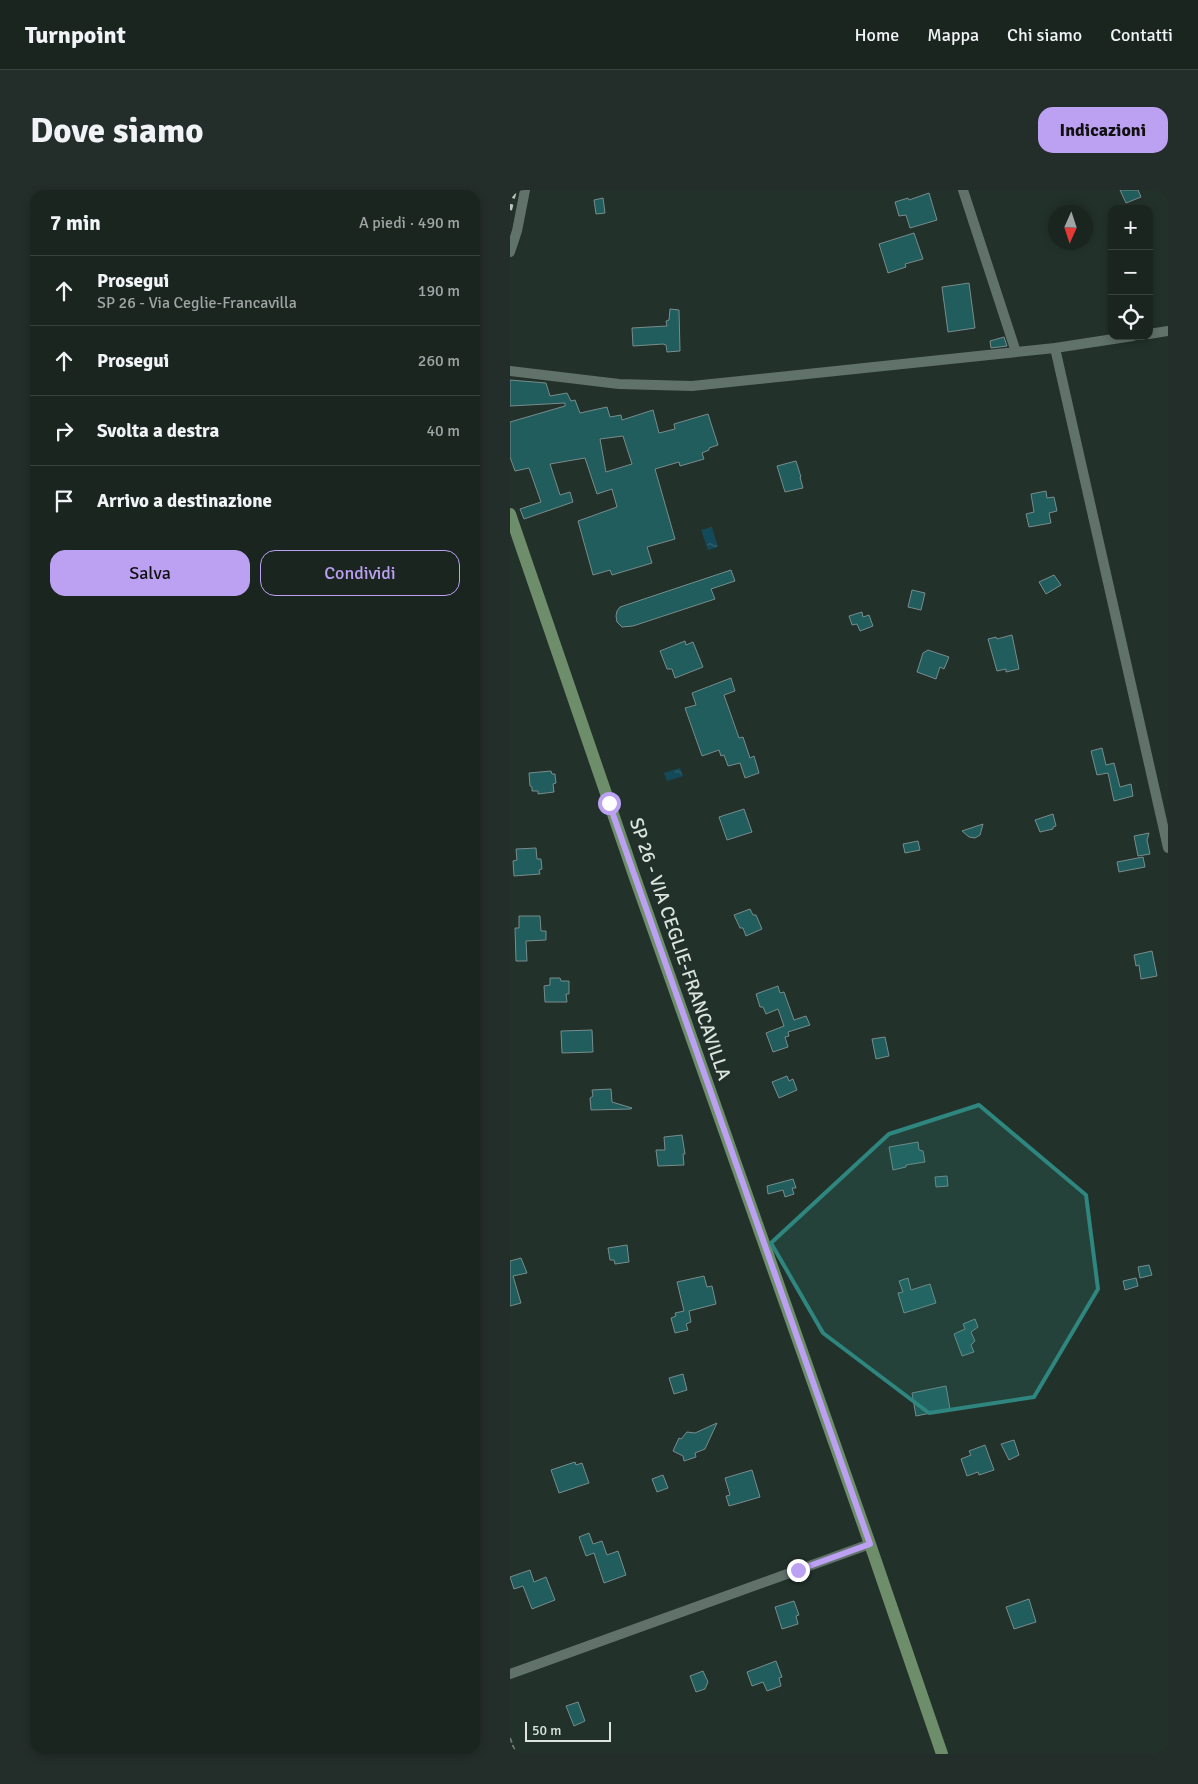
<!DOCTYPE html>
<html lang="it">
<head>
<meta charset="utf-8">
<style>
  body { margin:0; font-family:Signika,sans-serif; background:#232d29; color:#f1f3f6 }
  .controls { position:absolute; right:15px; top:15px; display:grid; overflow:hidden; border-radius:10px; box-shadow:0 2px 8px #0003 }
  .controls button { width:45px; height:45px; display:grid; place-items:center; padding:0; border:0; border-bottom:1px solid #38423e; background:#1a2520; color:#f1f3f6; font:25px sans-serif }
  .compass { position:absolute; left:538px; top:15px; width:45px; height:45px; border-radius:50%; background:#1a2520; box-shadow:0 2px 8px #0003; rotate:183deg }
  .scale { position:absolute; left:15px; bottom:12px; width:86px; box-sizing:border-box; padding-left:5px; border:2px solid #dbe4df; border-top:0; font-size:14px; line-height:18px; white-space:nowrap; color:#dbe4df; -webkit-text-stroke:4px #22312a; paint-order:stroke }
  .stop { position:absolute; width:15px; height:15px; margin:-11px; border:4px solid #bca0f2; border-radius:50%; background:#fff }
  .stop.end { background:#bca0f2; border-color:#fff; box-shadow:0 1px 5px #0008 }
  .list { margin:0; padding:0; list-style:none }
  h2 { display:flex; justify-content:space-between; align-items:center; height:65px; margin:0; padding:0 20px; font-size:21px }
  h2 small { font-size:16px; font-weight:400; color:#9fa5a5 }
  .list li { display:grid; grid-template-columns:32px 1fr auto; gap:15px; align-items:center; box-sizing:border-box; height:70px; padding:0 20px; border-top:1px solid #38423e }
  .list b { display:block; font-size:19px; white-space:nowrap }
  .list p { margin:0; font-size:16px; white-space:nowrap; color:#9fa5a5 }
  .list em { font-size:16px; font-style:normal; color:#9fa5a5 }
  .actions { display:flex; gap:10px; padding:15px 20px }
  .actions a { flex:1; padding:11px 0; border:1px solid #bca0f2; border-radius:15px; text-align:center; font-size:18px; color:#bca0f2 }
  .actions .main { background:#bca0f2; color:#111 }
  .icon { flex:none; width:28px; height:28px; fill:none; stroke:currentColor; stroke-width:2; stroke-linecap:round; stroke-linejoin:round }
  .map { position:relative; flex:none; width:658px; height:1564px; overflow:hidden; border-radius:15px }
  header { display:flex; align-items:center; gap:30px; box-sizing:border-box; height:70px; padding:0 25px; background:#1a2520; border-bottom:1px solid #38423e }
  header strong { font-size:24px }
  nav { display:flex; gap:28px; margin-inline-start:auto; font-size:18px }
  .intro { display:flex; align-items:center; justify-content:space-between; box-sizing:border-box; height:120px; padding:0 30px }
  h1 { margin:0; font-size:35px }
  .button { padding:12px 22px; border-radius:15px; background:#bca0f2; color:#111; font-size:18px; font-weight:700 }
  main { display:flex; gap:30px; padding:0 30px }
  aside { flex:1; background:#1a2520; border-radius:15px; box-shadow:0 2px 8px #0003 }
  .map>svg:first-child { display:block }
  .water { fill:url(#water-ripples) }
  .building { fill:#215d5d; stroke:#788c8c; fill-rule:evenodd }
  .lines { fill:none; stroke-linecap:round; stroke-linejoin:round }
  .path { stroke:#6f7b75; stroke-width:2; stroke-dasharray:5 2.5; stroke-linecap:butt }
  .street { stroke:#61726a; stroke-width:10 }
  .secondary { stroke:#6e8d6b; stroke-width:12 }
  .rail { stroke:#bbc5bf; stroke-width:4; stroke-dasharray:6 6; stroke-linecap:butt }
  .route { stroke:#bca0f2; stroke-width:6 }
  .marked { fill:#2e867f; fill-opacity:0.2; stroke:#2e867f; stroke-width:4; stroke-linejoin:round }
  .labels { text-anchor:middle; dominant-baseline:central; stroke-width:4.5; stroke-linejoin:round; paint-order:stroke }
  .street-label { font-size:19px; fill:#dbe4df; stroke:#22312a }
</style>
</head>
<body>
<header>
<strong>Turnpoint</strong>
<nav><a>Home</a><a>Mappa</a><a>Chi siamo</a><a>Contatti</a></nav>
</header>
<div class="intro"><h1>Dove siamo</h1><a class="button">Indicazioni</a></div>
<main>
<aside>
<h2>7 min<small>A piedi · 490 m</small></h2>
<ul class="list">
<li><svg class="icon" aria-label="ahead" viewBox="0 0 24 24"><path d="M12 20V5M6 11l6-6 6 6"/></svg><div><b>Prosegui</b><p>SP 26 - Via Ceglie-Francavilla</p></div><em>190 m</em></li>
<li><svg class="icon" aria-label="ahead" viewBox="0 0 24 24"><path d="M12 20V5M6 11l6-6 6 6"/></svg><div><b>Prosegui</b></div><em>260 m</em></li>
<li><svg class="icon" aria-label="right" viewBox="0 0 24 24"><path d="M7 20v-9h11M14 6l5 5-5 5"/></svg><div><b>Svolta a destra</b></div><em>40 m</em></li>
<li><svg class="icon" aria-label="arrive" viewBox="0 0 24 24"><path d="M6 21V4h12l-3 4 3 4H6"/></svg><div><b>Arrivo a destinazione</b></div></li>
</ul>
<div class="actions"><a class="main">Salva</a><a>Condividi</a></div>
</aside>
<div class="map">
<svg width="658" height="1564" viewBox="0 0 658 1564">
  <defs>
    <pattern id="water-ripples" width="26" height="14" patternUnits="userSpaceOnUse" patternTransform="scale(1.25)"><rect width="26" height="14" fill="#14495a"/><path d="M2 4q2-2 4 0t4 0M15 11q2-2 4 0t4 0" fill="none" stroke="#366371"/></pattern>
  </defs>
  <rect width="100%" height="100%" fill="#22312a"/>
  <!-- water -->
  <path class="water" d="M202 337 208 357 198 360 191 340Z
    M170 578 173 586 157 591 154 583Z"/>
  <!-- building -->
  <path class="building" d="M610 0H628L631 7 616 13Z
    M419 3 427 30 400 38 396 25 389 26 385 12 398 8 399 10Z
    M93 8 95 23 86 24 84 10Z
    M404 43 413 69 395 74 396 77 378 83 369 54Z
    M459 93 465 138 438 142 432 97Z
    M160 119 169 120 170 161 157 162 156 155 153 154 123 156 122 138 157 136 156 131 159 130Z
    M494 147 497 156 481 158 480 151Z
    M0 190 36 193 40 206 57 203 61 211 65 210 70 223 97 217 100 227 111 225 112 230 143 220 149 243 165 239 164 234 198 224 208 255 199 258V260L192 263 194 269 170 276 169 272 145 279 165 349 137 357 142 373 102 385 100 380 83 385 68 331 107 317 102 299 87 304 75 268 40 274 50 305 60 302 63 312 14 329 10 319 31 312 19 278 5 281 0 267V232L55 216V213L0 216ZM113 246 122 274 96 282 90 249Z
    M286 271 291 287H290L293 298 275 302 267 276Z
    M536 301 537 308 544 307 547 321 539 323 541 333 519 337 516 324 524 322 521 304Z
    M221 380 225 391 201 399 205 409 123 436 112 437 107 432 106 426 107 421 110 417Z
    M544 385 551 395 536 404 529 392Z
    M402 400 415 403 411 420 398 417Z
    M352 422 353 427 359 425 363 436 350 441 347 434 342 435 339 426Z
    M502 445 509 479 496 482V479L487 481 478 449 486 447 487 449Z
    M175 451 176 455 183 452 193 477 165 488 162 479H157L150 461Z
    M418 460 439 467 434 479 430 477 426 489 407 482 413 463Z
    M221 488 225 501 214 505 229 548 233 547 240 568 244 566 249 583 235 588 230 573 218 576 214 565 211 566 209 560 192 566 175 518 186 515 182 503Z
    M592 558 596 575 604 573 610 597 621 594 623 606 604 611 598 583 587 585 581 561Z
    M41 581 42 584H45L46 593 43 594 44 602 28 604V601H22V597L20 596 19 583Z
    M234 619 242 642 217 650 209 627Z
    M543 624 546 636 543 637V639L530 642 525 630Z
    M473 634 470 645 465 648 459 647 452 641Z
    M639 643 637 650 640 664 628 666 624 646Z
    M408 651 410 660 395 663 393 654Z
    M26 658 27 669H31L32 679 29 680 30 684 4 686 3 671 7 670 6 659Z
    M633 667 635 677 609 682 607 672Z
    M240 719 243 725H246L252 739 236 746 233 738H230L224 725Z
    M9 726H30L31 741H36V750L16 751 17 771H6L5 738H9Z
    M642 761 647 786 631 789 629 775 626 776 624 765Z
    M40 788H50L51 791H59V804H56L57 812H35L34 796 40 795Z
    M268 796 270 803 274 802 284 830 296 826 300 835 278 842 279 846 275 847 278 857 263 862 256 843 274 836 268 819 256 824 253 817H250L246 804Z
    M82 840 83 862 52 863 51 841Z
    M375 847 379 866 366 869 362 849Z
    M277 886 279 891 283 889 287 900 269 908 262 892Z
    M101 899 102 912 122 918 121 919 81 920 80 908 83 906 82 900Z
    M172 945 175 964H173L174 975 148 976 146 960H155L154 947Z
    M408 952 409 960 413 961 415 972 396 975V977L383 980 379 957Z
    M437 986 438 996 426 997 425 987Z
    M283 989 286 998H282L284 1004 275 1007 273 1000 258 1004 257 996Z
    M117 1055 119 1072 105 1074 104 1070H100L98 1058Z
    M11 1068 17 1083 3 1086 11 1113 0 1116V1071Z
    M639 1075 642 1085 630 1088 628 1077Z
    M194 1086 197 1097 202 1096 206 1114 179 1121 181 1132 176 1134 178 1140 165 1143 161 1128 166 1126 165 1123 174 1121 167 1092Z
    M398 1088 401 1100 420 1094 426 1113 394 1123 388 1103 393 1102 389 1091Z
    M626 1088 628 1096 615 1100 613 1091Z
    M465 1129 468 1137 461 1142 465 1151 461 1155 464 1162 452 1166 444 1144 455 1139 453 1134Z
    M173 1184 177 1200 164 1204 159 1188Z
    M436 1196 440 1219 406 1226 402 1203Z
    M207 1233 195 1259 185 1263 186 1267 174 1271 173 1266 163 1261 169 1248 171 1249 177 1242 185 1243Z
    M504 1250 509 1265 499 1270 491 1254Z
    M475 1255 484 1280 469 1285 468 1282 457 1286 451 1269 461 1265 459 1261Z
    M65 1272 66 1275 72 1273 79 1293 49 1303 41 1280Z
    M242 1280 250 1307 219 1316 216 1306 220 1305 215 1288Z
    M153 1285 158 1298 147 1302 142 1289Z
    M79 1343 83 1354 92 1351 97 1365 108 1361 116 1385 94 1393 84 1363 76 1366 69 1347Z
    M20 1380 24 1392 36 1387 45 1410 22 1419 13 1396 4 1399 0 1387Z
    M519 1409 526 1432 504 1439 496 1417Z
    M284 1411 289 1425 286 1426 288 1434 272 1439 265 1417Z
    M266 1471 272 1487 269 1488 271 1496 257 1501 253 1492 242 1496 237 1482Z
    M193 1481 198 1492 195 1499 186 1502 180 1486Z
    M68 1512 75 1531 64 1536 56 1516Z"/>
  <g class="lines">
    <!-- path -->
    <path class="path" d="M0 1548 6 1564"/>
    <!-- street -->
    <path class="street" d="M453 0 506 162
      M0 62 7 41 15 0
      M639 144 658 141
      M545 158 658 658
      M0 181 109 194 182 196 545 158 623 146
      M0 1484 360 1354"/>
    <!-- secondary -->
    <path class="secondary" d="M0 324 124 685 360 1354 432 1564"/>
    <!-- rail -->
    <path class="rail" d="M0 20 5 0"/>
  </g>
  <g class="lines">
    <!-- route -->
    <path class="route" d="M99 613 360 1354 288 1380"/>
  </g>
  <!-- marked area -->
  <path class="marked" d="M469 915 576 1005 588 1099 524 1207 419 1223 313 1143 261 1053 379 944Z"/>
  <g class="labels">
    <!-- street labels -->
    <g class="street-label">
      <text transform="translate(170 759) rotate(71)">SP 26 - VIA CEGLIE-FRANCAVILLA</text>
    </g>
  </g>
</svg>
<div class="controls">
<button>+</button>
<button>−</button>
<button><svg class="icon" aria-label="locate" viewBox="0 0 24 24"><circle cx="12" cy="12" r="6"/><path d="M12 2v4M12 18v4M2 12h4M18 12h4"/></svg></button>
</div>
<svg class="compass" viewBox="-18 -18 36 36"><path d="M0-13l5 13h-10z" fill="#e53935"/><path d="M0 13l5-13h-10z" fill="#9fa5a5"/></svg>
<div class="scale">50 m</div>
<div class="stop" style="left:99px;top:613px"></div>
<div class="stop end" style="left:288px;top:1380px"></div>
</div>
</main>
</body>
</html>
